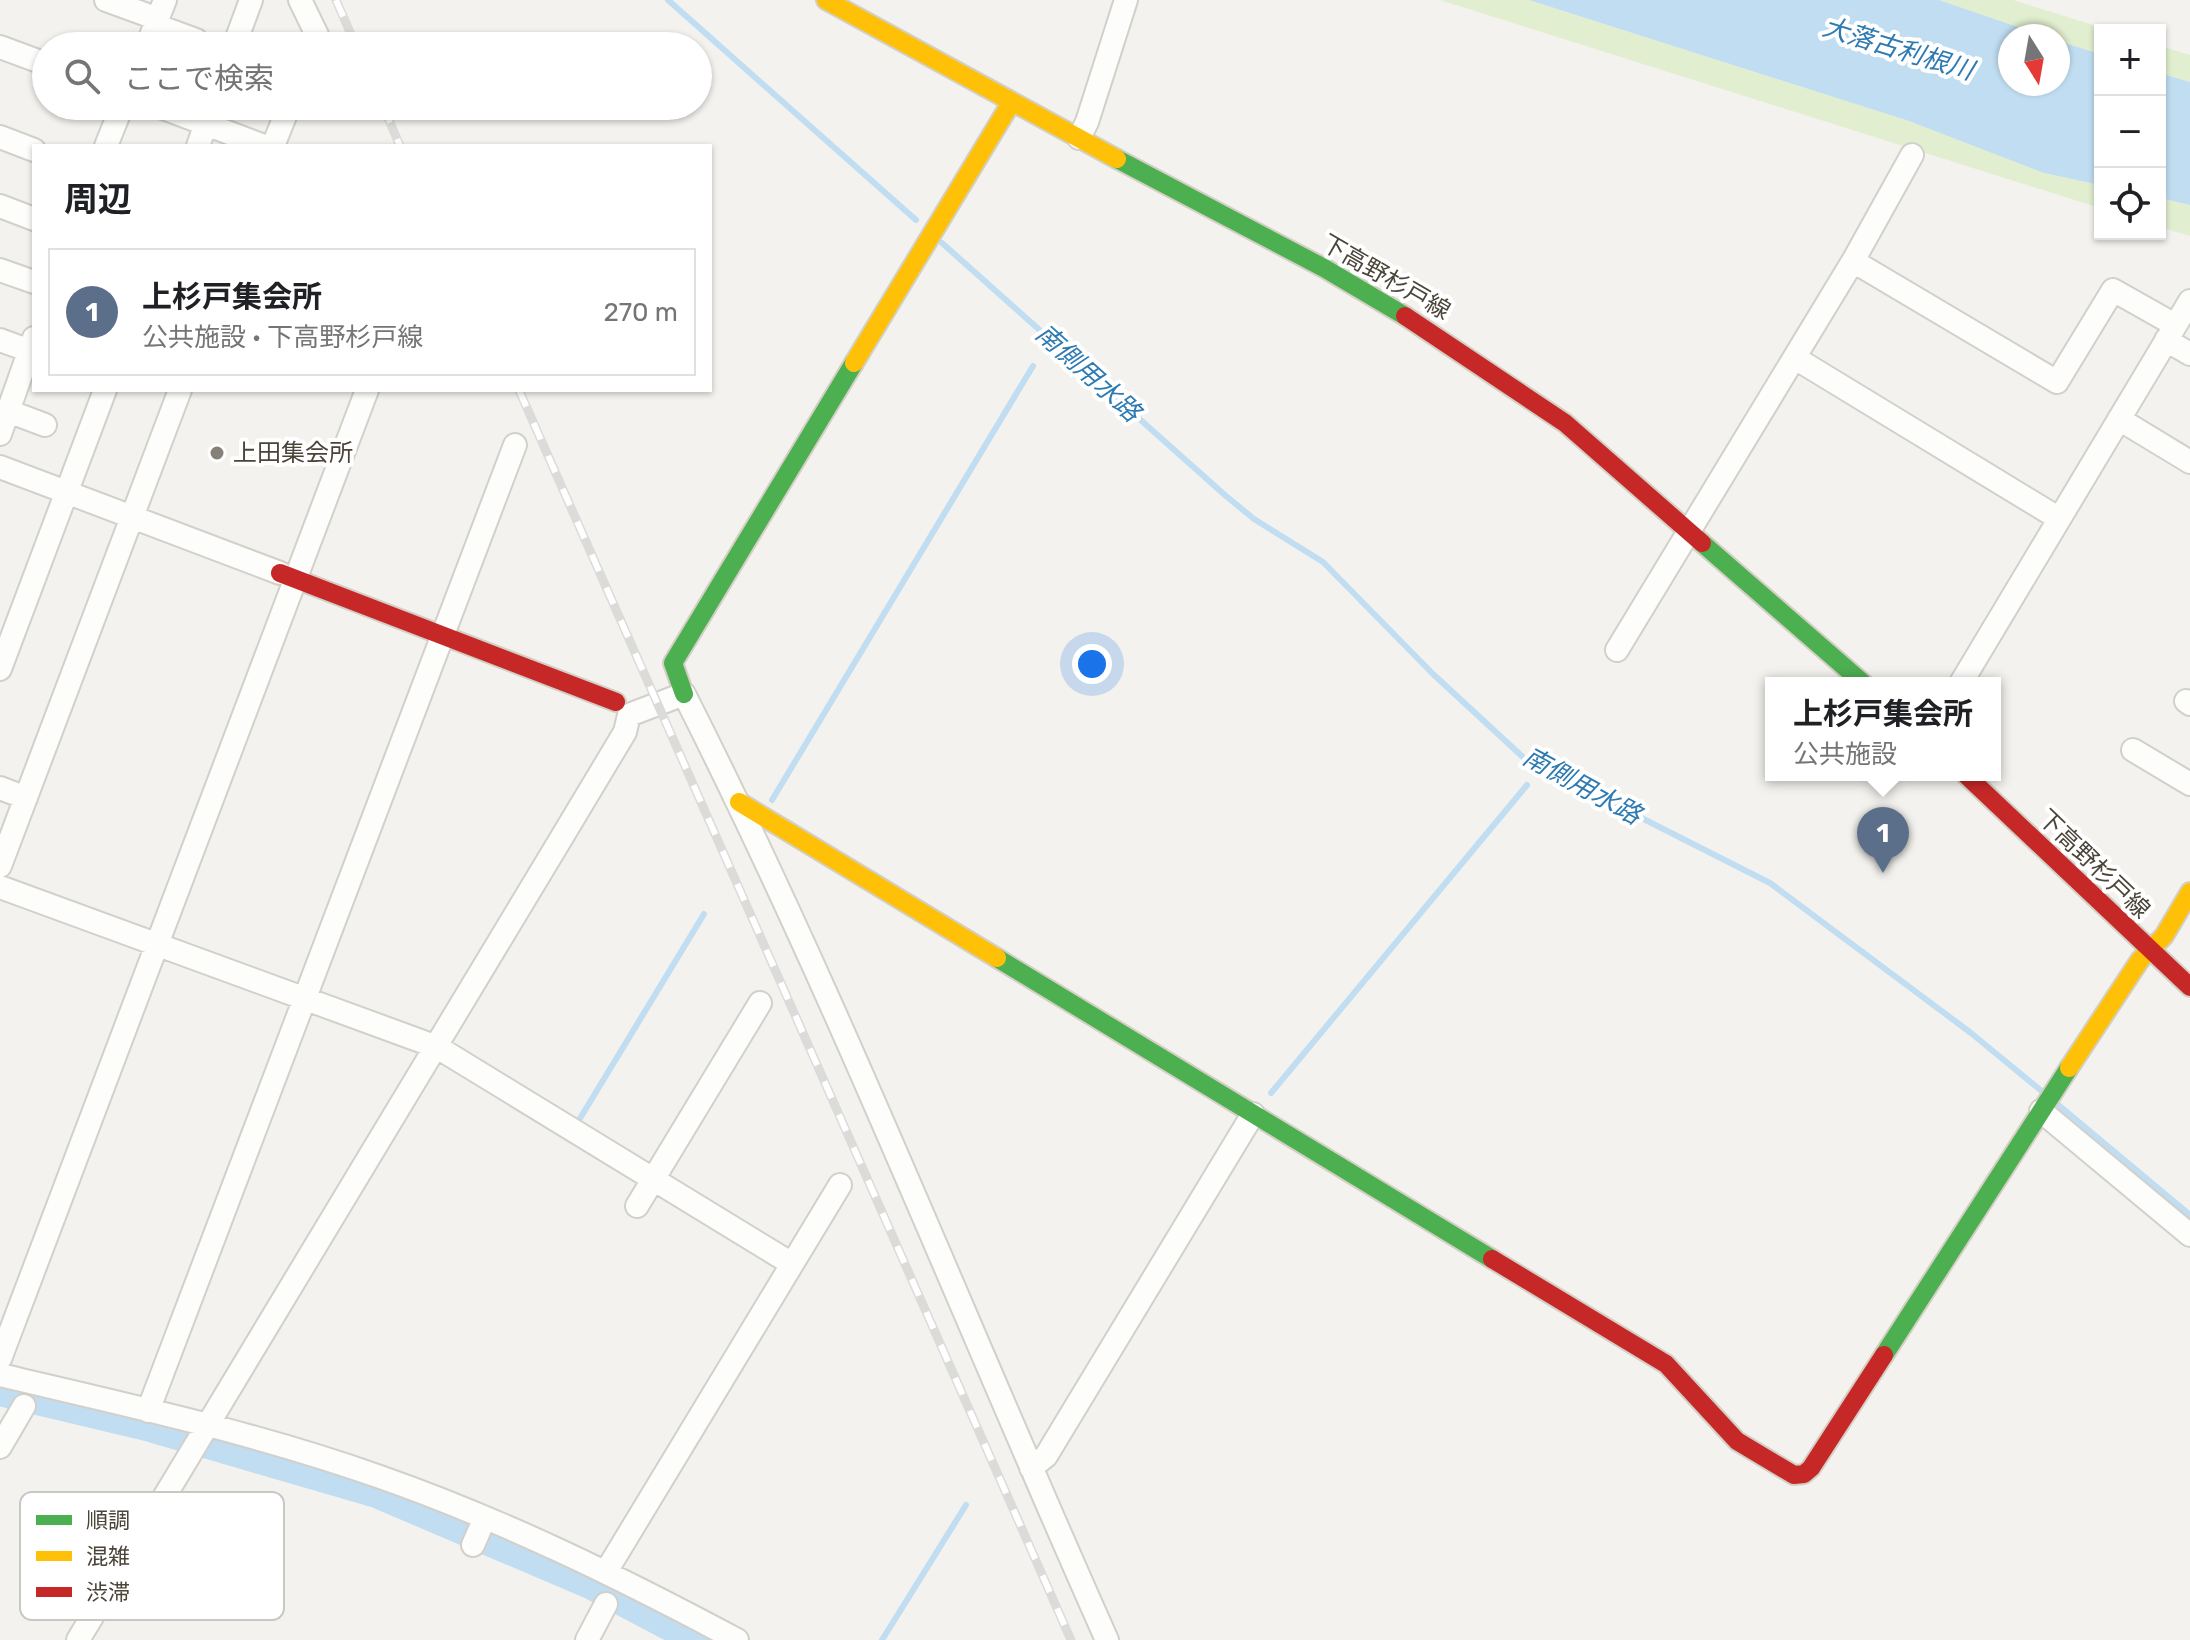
<!DOCTYPE html>
<html lang="ja">
<head>
<meta charset="utf-8">
<style>
  body { margin:0; font-family:Rubik,"Noto Sans JP",sans-serif; background:#f2f2f2; color:#202124 }
  .controls { position:absolute; right:24px; top:24px; display:grid; overflow:hidden; border-radius:0px; box-shadow:0 2px 6px #0004 }
  .controls button { width:72px; height:72px; display:grid; place-items:center; padding:0; border:0; border-bottom:2px solid #e0e0e0; background:#fff; color:#202124; font:40px sans-serif }
  .compass { position:absolute; left:1998px; top:24px; width:72px; height:72px; border-radius:50%; background:#fff; box-shadow:0 2px 6px #0004; rotate:169deg }
  .you { position:absolute; left:1092px; top:664px; width:28px; height:28px; margin:-20px; border:6px solid #fff; border-radius:50%; background:#1a73e8; box-shadow:0 0 0 12px #1a73e833 }
  .badge { display:grid; place-items:center; width:52px; height:52px; border-radius:50%; background:#0b8043; color:#fff; font-size:26px; font-weight:700 }
  .pin { position:absolute; translate:-50% -66px; filter:drop-shadow(0 2px 4px #0008) }
  .pin::after { content:''; position:absolute; top:42px; width:28px; height:24px; background:inherit; clip-path:polygon(0 0,100% 0,50% 100%) }
  .popup { position:absolute; left:1765px; top:677px; width:236px; height:104px; box-sizing:border-box; display:grid; place-content:center; border-radius:0px; background:#fff; filter:drop-shadow(0 2px 6px #0005); font-size:26px; white-space:nowrap; color:#757577 }
  .popup b { font-size:30px; color:#202124 }
  .popup::after { content:''; position:absolute; left:50%; top:100%; margin-left:-16px; border:16px solid transparent; border-top-color:#fff }
  .list { margin:0; padding:0; list-style:none }
  h2 { display:flex; justify-content:space-between; align-items:center; height:104px; margin:0; padding:0 32px; font-size:34px }
  h2 small { font-size:26px; font-weight:400; color:#757577 }
  .list li { display:grid; grid-template-columns:52px 1fr auto; gap:24px; align-items:center; box-sizing:border-box; height:128px; margin:0 16px 16px; padding:0 16px; border:2px solid #e0e0e0; border-radius:0px }
  .list b { display:block; font-size:30px; white-space:nowrap }
  .list p { margin:0; font-size:26px; white-space:nowrap; color:#757577 }
  .list em { font-size:26px; font-style:normal; color:#757577 }
  .icon { flex:none; width:44px; height:44px; fill:none; stroke:currentColor; stroke-width:2; stroke-linecap:round; stroke-linejoin:round }
  .map { position:relative; flex:none; width:2190px; height:1640px; overflow:hidden }
  .search { position:absolute; background:#fff; box-shadow:0 2px 6px #0004; left:32px; top:32px; width:680px; height:88px; display:flex; align-items:center; gap:20px; box-sizing:border-box; padding:0 28px; border-radius:44px; color:#757577; font-size:30px }
  .panel { position:absolute; background:#fff; box-shadow:0 2px 6px #0004; left:32px; top:144px; width:680px; height:248px; border-radius:0px }
  .map>svg:first-child { display:block }
  .green { fill:#e1eecf }
  .water { fill:#c0ddf1 }
  .lines { fill:none; stroke-linecap:round; stroke-linejoin:round }
  .stream { stroke:#c0ddf1; stroke-width:6 }
  .river { stroke:#c0ddf1; stroke-width:36 }
  .street-casing { stroke:#d2d0cb; stroke-width:26 }
  .fast-casing { stroke:#d3cfc5; stroke-width:22 }
  .slow-casing { stroke:#d3cfc5; stroke-width:22 }
  .jam-casing { stroke:#d3cfc5; stroke-width:22 }
  .street { stroke:#fdfdfc; stroke-width:22 }
  .fast { stroke:#4caf50; stroke-width:18 }
  .slow { stroke:#ffc107; stroke-width:18 }
  .jam { stroke:#c62828; stroke-width:18 }
  .rail-casing { stroke:#dbdbda; stroke-width:9 }
  .rail { stroke:#fff; stroke-width:6; stroke-dasharray:18; stroke-linecap:butt }
  .poi-dot { fill:#868178; stroke:#fff; stroke-width:3 }
  .labels { text-anchor:middle; dominant-baseline:central; stroke-width:8; stroke-linejoin:round; paint-order:stroke }
  .street-label { font-size:24px; fill:#4b4439; stroke:#fff }
  .poi-label { font-size:24px; fill:#4b4439; stroke:#fff; text-anchor:start }
  .water-label { font-size:26px; font-style:italic; fill:#2e7ab2; stroke:#fff }
  .key { fill:#fff; stroke:#c9c7c4; stroke-width:2 }
  .key-label { font-size:22px; fill:#4b4439 }
</style>
</head>
<body>
<div class="map">
<svg width="2190" height="1640" viewBox="0 0 2190 1640">
  <rect width="100%" height="100%" fill="#f4f2ee"/>
  <!-- green -->
  <path class="green" d="M1440 0H1529L1909 121 2044 173 2100 185V208Z
    M1939 0H2013L2109 30H2100V54L2058 41V36H2044Z
    M2160 46 2190 55V82L2160 73Z
    M2160 198 2190 205V236L2160 227Z"/>
  <!-- water -->
  <path class="water" d="M1529 0H1939L2044 36H2010V84H2058V41L2100 54V185L2044 173 1909 121Z
    M2160 73 2190 82V205L2160 198Z"/>
  <g class="lines">
    <!-- stream -->
    <path class="stream" d="M668 0 916 220
      M942 243 1226 496 1254 519 1323 562 1433 674 1525 759 1770 883 1971 1033 2044 1093
      M772 800 1033 366
      M1271 1093 1527 785
      M2056 1103 2190 1215
      M576 1125 704 914
      M882 1640 966 1505"/>
    <!-- river -->
    <path class="river" d="M0 1388 147 1423 377 1490 593 1582 703 1640"/>
    <defs>
      <path id="street" d="M106 0 158 19
        M300 0 317 35 312 46
        M155 25 196 40
        M147 46 165 0
        M234 46 251 0
        M0 47 46 64
        M158 106 264 146
        M0 137 34 150
        M1079 138 1087 122 1126 0
        M106 146 122 106
        M198 146 212 106
        M273 146 289 106
        M0 206 34 219
        M1853 261 2057 382 2113 290 2175 325
        M0 270 34 282
        M0 340 30 351
        M2166 340 2190 354
        M1795 358 2058 518
        M8 411 45 425
        M2119 419 2190 462
        M0 434 34 338
        M0 467 280 573
        M1617 650 1853 261 1912 155
        M0 669 105 390
        M1961 683 2190 301
        M2186 701 2190 704
        M629 715 684 694C840 1002 966 1325 1107 1640
        M2133 750 2190 784
        M0 788 26 798
        M0 866 180 390
        M0 887 437 1047 792 1264
        M2041 1111 2190 1235
        M637 1206 760 1003
        M0 1359 367 390
        M0 1375C127 1405 256 1433 380 1477 503 1520 621 1578 737 1640
        M148 1411 515 445
        M0 1447 24 1406
        M1031 1468 1046 1456 1253 1114
        M473 1545 484 1520
        M607 1570 840 1185
        M78 1640 556 847 625 732 629 715
        M587 1640 606 1604"/>
      <path id="fast" d="M1117 159 1324 268 1405 316
        M1702 543 1863 683
        M684 694 673 663 854 363
        M997 958 1492 1259
        M1884 1355 2069 1068"/>
      <path id="slow" d="M826 0 1117 159
        M854 363 1011 103
        M739 802 997 958
        M2069 1068 2140 960 2164 936 2190 892"/>
      <path id="jam" d="M1405 316 1565 423 1702 543
        M280 573 616 702
        M1966 775 2190 987
        M1492 1259 1666 1364 1737 1441 1794 1475 1804 1474 1811 1468 1884 1355"/>
    </defs>
    <!-- street casing -->
    <use href="#street" class="street-casing"/>
    <!-- fast casing -->
    <use href="#fast" class="fast-casing"/>
    <!-- slow casing -->
    <use href="#slow" class="slow-casing"/>
    <!-- jam casing -->
    <use href="#jam" class="jam-casing"/>
    <!-- street -->
    <use href="#street" class="street"/>
    <!-- fast -->
    <use href="#fast" class="fast"/>
    <!-- slow -->
    <use href="#slow" class="slow"/>
    <!-- jam -->
    <use href="#jam" class="jam"/>
    <defs>
      <path id="rail" d="M336 0 356 46
        M383 106 400 146
        M519 390 1071 1640"/>
    </defs>
    <!-- rail casing -->
    <use href="#rail" class="rail-casing"/>
    <!-- rail -->
    <use href="#rail" class="rail"/>
  </g>
  <!-- markers -->
  <circle class="poi-dot" cx="217" cy="453" r="8"/>
  <g class="labels">
    <!-- street labels -->
    <g class="street-label">
      <text transform="translate(1386 277) rotate(30)">下高野杉戸線</text>
      <text transform="translate(2094 864) rotate(44)">下高野杉戸線</text>
    </g>
    <!-- poi labels -->
    <g class="poi-label">
      <text x="233" y="453">上田集会所</text>
    </g>
    <!-- water labels -->
    <g class="water-label">
      <text transform="translate(1898 49) rotate(17)">大落古利根川</text>
      <text transform="translate(1088 373) rotate(42)">南側用水路</text>
      <text transform="translate(1582 786) rotate(29)">南側用水路</text>
    </g>
  </g>
  <!-- legend -->
  <rect x="20" y="1492" width="264" height="128" rx="12" class="key"/>
  <rect x="36" y="1515" width="36" height="10" fill="#4caf50"/>
  <rect x="36" y="1551" width="36" height="10" fill="#ffc107"/>
  <rect x="36" y="1587" width="36" height="10" fill="#c62828"/>
  <g class="key-label">
    <text x="86" y="1528">順調</text>
    <text x="86" y="1564">混雑</text>
    <text x="86" y="1600">渋滞</text>
  </g>
</svg>
<div class="controls">
<button>+</button>
<button>−</button>
<button><svg class="icon" aria-label="locate" viewBox="0 0 24 24"><circle cx="12" cy="12" r="6"/><path d="M12 2v4M12 18v4M2 12h4M18 12h4"/></svg></button>
</div>
<svg class="compass" viewBox="-18 -18 36 36"><path d="M0-13l5 13h-10z" fill="#e53935"/><path d="M0 13l5-13h-10z" fill="#757577"/></svg>
<div class="you"></div>
<div class="pin badge" style="left:1883px;top:873px;background:#5c6f8a">1</div>
<div class="popup"><b>上杉戸集会所</b>公共施設</div>
<div class="search"><svg class="icon" aria-label="search" viewBox="0 0 24 24"><circle cx="10" cy="10" r="6"/><path d="M15 15l6 6"/></svg>ここで検索</div>
<section class="panel">
<h2>周辺<small></small></h2>
<ul class="list">
<li><span class="badge" style="background:#5c6f8a">1</span><div><b>上杉戸集会所</b><p>公共施設 · 下高野杉戸線</p></div><em>270 m</em></li>
</ul>
</section>
</div>
</body>
</html>
